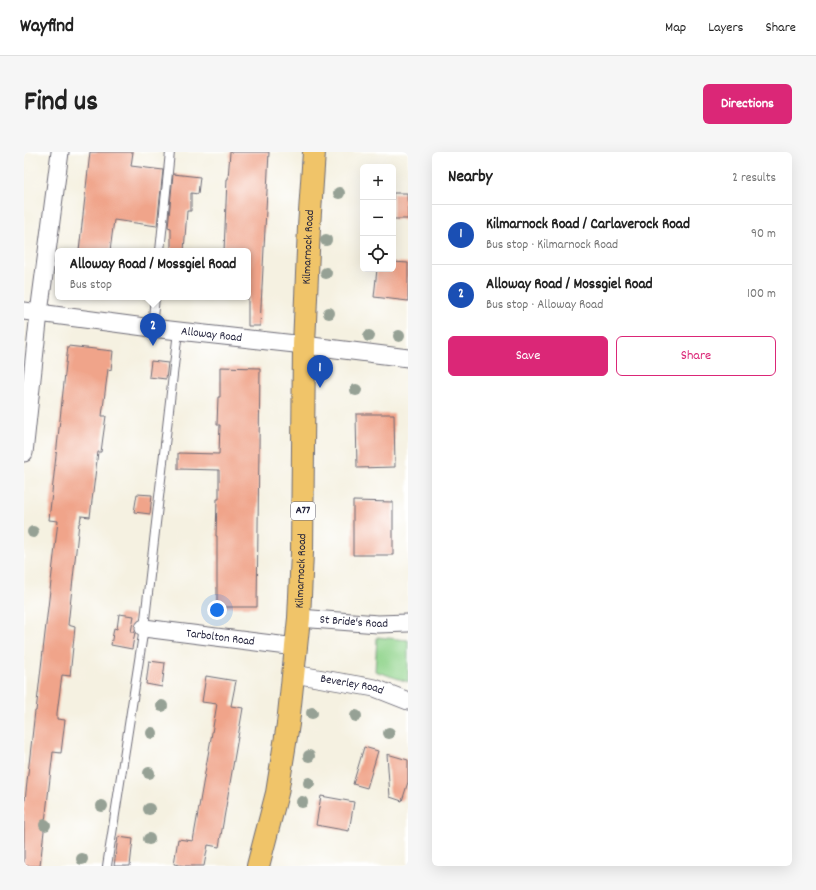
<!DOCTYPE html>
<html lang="en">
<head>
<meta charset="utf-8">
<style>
  body { margin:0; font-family:Dekko,sans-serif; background:#f6f6f6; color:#222 }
  .controls { position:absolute; right:12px; top:12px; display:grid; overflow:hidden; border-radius:6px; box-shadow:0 4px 16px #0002 }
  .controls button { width:36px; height:36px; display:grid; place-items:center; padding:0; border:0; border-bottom:1px solid #e0e0e0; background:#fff; color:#222; font:20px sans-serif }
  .you { position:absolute; left:193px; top:458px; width:14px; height:14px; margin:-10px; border:3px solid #fff; border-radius:50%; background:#1a73e8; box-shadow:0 0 0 6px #1a73e833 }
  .badge { display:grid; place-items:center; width:26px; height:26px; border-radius:50%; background:#db2777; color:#fff; font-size:13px; font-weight:700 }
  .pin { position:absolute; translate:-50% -33px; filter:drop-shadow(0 1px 2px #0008) }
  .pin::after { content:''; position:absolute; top:21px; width:14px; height:12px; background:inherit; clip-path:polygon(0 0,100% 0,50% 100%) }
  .popup { position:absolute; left:31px; top:96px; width:196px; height:52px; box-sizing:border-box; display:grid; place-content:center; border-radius:6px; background:#fff; filter:drop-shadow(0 1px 3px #0005); font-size:13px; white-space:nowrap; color:#767676 }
  .popup b { font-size:15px; color:#222 }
  .popup::after { content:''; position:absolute; left:50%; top:100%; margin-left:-8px; border:8px solid transparent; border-top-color:#fff }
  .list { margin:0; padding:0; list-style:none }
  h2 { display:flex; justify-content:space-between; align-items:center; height:52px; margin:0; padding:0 16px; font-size:17px }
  h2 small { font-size:13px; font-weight:400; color:#767676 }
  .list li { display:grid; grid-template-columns:26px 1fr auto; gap:12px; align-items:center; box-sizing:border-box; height:60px; padding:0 16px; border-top:1px solid #e0e0e0 }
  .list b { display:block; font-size:15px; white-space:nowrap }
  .list p { margin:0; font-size:13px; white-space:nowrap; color:#767676 }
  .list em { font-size:13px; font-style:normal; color:#767676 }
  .actions { display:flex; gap:8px; padding:12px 16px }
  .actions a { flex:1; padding:9px 0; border:1px solid #db2777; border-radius:6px; text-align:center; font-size:14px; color:#db2777 }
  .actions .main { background:#db2777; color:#fff }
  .icon { flex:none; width:22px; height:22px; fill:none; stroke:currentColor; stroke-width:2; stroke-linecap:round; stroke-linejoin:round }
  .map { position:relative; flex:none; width:384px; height:714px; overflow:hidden; border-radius:6px }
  header { display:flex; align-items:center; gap:24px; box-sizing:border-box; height:56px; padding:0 20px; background:#fff; border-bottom:1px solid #e0e0e0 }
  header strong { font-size:19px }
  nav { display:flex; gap:22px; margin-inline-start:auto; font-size:14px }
  .intro { display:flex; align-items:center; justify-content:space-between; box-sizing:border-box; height:96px; padding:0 24px }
  h1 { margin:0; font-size:28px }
  .button { padding:10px 18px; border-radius:6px; background:#db2777; color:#fff; font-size:14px; font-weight:700 }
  main { display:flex; gap:24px; padding:0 24px }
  aside { flex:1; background:#fff; border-radius:6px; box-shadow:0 4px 16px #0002 }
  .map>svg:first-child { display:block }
  .park { fill:#91d48c; stroke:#5a7b64 }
  .building { fill:#f0a48a }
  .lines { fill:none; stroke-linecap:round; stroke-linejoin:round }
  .lane-casing { stroke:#6c6a75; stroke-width:10 }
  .street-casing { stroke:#6c6a75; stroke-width:19 }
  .primary-casing { stroke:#6c6a75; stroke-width:24 }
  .lane { stroke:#fff; stroke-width:8 }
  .street { stroke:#fff; stroke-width:17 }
  .primary { stroke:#f0c469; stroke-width:22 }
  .tree { fill:#96a195 }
  .labels { text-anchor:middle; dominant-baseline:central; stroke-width:3; stroke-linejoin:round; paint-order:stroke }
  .shield { fill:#fff; stroke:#646476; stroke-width:1 }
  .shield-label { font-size:11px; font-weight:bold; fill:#22223b }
  .street-label { font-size:12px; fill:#22223b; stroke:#fff }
</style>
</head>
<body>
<header>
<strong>Wayfind</strong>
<nav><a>Map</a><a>Layers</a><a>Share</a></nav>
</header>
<div class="intro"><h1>Find us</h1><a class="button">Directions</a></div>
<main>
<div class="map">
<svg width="384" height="714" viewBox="0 0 384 714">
  <rect width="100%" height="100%" fill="#fff"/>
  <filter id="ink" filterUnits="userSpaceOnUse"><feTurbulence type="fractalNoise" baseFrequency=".025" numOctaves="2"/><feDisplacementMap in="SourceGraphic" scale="8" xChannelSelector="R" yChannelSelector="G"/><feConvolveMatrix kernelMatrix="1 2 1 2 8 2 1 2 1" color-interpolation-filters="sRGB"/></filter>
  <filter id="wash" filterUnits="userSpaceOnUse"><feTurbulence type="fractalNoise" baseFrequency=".012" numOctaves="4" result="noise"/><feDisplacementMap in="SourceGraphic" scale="16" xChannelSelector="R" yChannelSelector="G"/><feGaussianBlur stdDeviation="0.9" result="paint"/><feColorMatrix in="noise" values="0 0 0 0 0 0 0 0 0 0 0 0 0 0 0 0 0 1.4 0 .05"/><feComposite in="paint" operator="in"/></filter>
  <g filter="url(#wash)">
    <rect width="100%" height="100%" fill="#f5f1e1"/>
    <!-- park -->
    <path class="park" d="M353 485 384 488V530L351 519Z"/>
    <g id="blocks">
      <!-- building -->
      <path class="building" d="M66 0H109L107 14 139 18 133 74 90 68 86 99H55Z
        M206 0H245L236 174H224V99H200L203 27H204Z
        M149 22 176 25 174 42 167 41V59H163L160 99H147V76L144 75Z
        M369 41H383L384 67H369Z
        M369 110 384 111V149L350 145 353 117H369Z
        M44 194 89 199 87 218 84 217 78 264H82L79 285 77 300H74L66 365 57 364 56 371H55L44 473 51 475 46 524 38 523 33 561V567L41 568 37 601 29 600 16 714H0V648H1L11 559H12L34 369 25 368Z
        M127 209 144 211 142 227 125 225Z
        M196 215 236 216 233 455H198V453H193V384H192L193 347H195V318L154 317V301L195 302 196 273H193L194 245H196Z
        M332 262H370L371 315 333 316Z
        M113 342 128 343 126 362 110 360Z
        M329 349 369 350V403H329Z
        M95 462 110 464 107 480H111L108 497 87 493 90 476 93 477Z
        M125 509 141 511 138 535 122 532Z
        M182 524 212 529 207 554 219 556 195 695 184 693 180 714H160L150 712 154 687 169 689 193 552 178 550Z
        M340 595 354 599 343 636 329 632Z
        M363 602 384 608V630L378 649 366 645Z
        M297 644 330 650 325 679 292 673Z
        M94 685 109 687 106 714H90Z"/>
    </g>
  </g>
  <g filter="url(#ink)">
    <use href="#blocks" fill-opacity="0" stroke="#6c6a75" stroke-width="1"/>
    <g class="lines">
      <defs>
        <path id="lane" d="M136 99 146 0
          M128 176 131 145
          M83 714 120 476 154 179"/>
        <g id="street">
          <path id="s1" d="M0 159 128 176 280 193 384 206"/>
          <path d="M0 301 15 161 36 0"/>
          <path id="s2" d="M275 466 354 472 384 471"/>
          <path id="s3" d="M120 476 272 495"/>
          <path id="s4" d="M270 522 351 536 384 549"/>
        </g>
        <g id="primary">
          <path id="s5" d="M234 714 253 641 264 572 275 466 278 401 280 193 285 75 290 0"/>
        </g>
      </defs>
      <!-- lane casing -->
      <use href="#lane" class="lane-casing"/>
      <!-- street casing -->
      <use href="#street" class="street-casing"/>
      <!-- primary casing -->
      <use href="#primary" class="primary-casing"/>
      <!-- lane -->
      <use href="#lane" class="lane"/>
      <!-- street -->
      <use href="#street" class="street"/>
      <!-- primary -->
      <use href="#primary" class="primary"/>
    </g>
    <!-- trees -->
    <g class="tree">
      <circle cx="315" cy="41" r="6"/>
      <circle cx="302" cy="88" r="6"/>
      <circle cx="302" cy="121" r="6"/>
      <circle cx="305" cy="161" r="6"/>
      <circle cx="345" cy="184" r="6"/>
      <circle cx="375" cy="184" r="6"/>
      <circle cx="332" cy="238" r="6"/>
      <circle cx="9" cy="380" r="6"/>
      <circle cx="138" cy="554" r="6"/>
      <circle cx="288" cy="561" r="6"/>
      <circle cx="332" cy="564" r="6"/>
      <circle cx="128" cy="581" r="6"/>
      <circle cx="365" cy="581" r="6"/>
      <circle cx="285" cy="604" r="6"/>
      <circle cx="125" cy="621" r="6"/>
      <circle cx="285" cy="631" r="6"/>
      <circle cx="278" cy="650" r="6"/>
      <circle cx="78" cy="654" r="6"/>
      <circle cx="125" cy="657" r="6"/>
      <circle cx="21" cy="673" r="6"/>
      <circle cx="125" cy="687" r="6"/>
      <circle cx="58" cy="707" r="6"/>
    </g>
  </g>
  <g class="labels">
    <!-- shield labels -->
    <rect class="shield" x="267" y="350" width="24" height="18" rx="3"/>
    <g class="shield-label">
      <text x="279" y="359">A77</text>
    </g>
    <!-- street labels -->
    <g class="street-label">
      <text stroke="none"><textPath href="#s5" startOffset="623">Kilmarnock Road</textPath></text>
      <text stroke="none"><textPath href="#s1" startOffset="189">Alloway Road</textPath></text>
      <text stroke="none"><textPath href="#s5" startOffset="299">Kilmarnock Road</textPath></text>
      <text stroke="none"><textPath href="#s2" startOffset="55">St Bride's Road</textPath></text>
      <text stroke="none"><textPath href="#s3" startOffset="77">Tarbolton Road</textPath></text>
      <text stroke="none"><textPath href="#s4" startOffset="59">Beverley Road</textPath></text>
    </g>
  </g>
</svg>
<div class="controls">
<button>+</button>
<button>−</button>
<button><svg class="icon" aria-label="locate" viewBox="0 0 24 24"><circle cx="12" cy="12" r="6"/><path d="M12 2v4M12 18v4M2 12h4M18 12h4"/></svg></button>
</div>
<div class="you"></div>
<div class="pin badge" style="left:296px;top:236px;background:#1a4fb4">1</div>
<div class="pin badge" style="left:129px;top:194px;background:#1a4fb4">2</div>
<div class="popup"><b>Alloway Road / Mossgiel Road</b>Bus stop</div>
</div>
<aside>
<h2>Nearby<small>2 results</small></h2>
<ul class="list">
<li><span class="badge" style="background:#1a4fb4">1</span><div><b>Kilmarnock Road / Carlaverock Road</b><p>Bus stop · Kilmarnock Road</p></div><em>90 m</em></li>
<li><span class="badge" style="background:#1a4fb4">2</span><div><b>Alloway Road / Mossgiel Road</b><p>Bus stop · Alloway Road</p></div><em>100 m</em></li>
</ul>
<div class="actions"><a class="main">Save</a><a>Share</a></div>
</aside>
</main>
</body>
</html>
